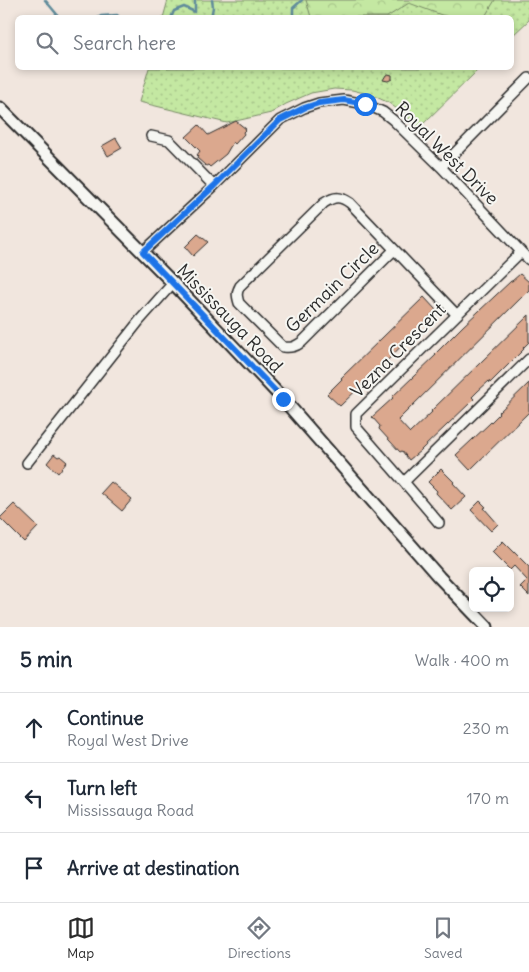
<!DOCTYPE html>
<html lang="en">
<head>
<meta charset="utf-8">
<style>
  body { margin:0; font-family:Delius,sans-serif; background:#f2f2f3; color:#1f2937 }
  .controls { position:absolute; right:15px; bottom:15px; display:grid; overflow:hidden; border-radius:8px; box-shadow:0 2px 8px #0003 }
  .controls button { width:45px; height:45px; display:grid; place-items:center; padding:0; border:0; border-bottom:1px solid #e0e1e3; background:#fff; color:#1f2937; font:25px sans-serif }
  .stop { position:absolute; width:15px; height:15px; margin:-11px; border:4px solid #1a73e8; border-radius:50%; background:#fff }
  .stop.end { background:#1a73e8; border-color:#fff; box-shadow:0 1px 5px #0008 }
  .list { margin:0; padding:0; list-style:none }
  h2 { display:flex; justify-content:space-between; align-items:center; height:65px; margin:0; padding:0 20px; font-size:21px }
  h2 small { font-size:16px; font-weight:400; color:#747a83 }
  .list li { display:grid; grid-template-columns:32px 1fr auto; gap:15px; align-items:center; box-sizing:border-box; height:70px; padding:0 20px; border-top:1px solid #e0e1e3 }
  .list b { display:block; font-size:19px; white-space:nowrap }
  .list p { margin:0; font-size:16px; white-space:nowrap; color:#747a83 }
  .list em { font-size:16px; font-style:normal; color:#747a83 }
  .icon { flex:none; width:28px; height:28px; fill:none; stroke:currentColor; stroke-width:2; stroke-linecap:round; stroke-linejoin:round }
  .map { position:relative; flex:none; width:529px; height:627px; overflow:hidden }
  .search { position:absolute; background:#fff; box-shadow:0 2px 8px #0003; left:15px; right:15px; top:15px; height:55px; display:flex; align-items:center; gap:12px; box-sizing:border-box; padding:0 18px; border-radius:8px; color:#747a83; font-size:19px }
  .sheet { height:275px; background:#fff }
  nav { display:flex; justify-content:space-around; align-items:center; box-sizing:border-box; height:70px; border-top:1px solid #e0e1e3; background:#fff; font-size:14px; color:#747a83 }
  nav a { display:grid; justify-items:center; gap:2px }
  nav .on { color:#2b2b2b }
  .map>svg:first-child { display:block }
  .green { fill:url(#green-dots); stroke:#788a66 }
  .forest { fill:url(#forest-crowns); stroke:#788a66 }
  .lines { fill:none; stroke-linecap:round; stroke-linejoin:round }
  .stream { stroke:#618c9b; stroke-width:2.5 }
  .building { fill:#dba88e; stroke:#2b2b2b }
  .minor-casing { stroke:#2b2b2b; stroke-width:12 }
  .major-casing { stroke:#2b2b2b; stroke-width:15 }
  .minor { stroke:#f6f6f2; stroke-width:9 }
  .major { stroke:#f6f6f2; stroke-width:11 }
  .route { stroke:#1a73e8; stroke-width:6 }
  .labels { text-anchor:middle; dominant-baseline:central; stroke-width:4; stroke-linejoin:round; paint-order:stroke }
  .street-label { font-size:18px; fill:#2b2b2b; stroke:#f6f6f2 }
</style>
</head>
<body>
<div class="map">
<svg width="529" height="627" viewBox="0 0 529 627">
  <defs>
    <pattern id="green-dots" width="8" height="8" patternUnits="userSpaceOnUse" patternTransform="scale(1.25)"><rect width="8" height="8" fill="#c4e8a2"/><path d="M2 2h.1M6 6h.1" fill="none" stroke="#a9c78c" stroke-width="1.8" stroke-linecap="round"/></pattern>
    <pattern id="forest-crowns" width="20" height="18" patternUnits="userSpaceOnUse" patternTransform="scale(1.25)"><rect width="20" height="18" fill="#c4e8a2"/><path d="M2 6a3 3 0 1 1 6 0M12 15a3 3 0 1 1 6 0" fill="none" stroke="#a9c78c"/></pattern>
  </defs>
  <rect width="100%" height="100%" fill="#f1e6de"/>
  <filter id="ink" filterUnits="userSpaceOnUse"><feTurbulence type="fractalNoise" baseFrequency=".02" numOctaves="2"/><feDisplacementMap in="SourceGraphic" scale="10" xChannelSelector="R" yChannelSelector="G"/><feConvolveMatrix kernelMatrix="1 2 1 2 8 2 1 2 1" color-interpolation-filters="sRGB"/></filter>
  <g filter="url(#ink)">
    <!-- green -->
    <path class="green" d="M168 0H529V20L512 36V18H163Z
      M149 68H480L419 128 405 115 389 103 372 95 352 90 334 89 311 93 286 104 271 113 227 123 139 102Z"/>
    <!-- forest -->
    <path class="forest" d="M306 0H495L484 18 447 17 409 3 387 17H311Z"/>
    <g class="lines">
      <!-- stream -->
      <path class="stream" d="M45 0 60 18
        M98 18 101 16 117 15 120 18
        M171 18 174 11 184 7 195 12V0
        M211 18 213 7 212 0
        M293 18V8L302 0"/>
    </g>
    <!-- building -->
    <path class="building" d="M388 74 392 75V79L388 81 383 80 386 75Z
      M236 121 246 129 243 132 244 134 235 144 233 142 226 154 210 167 208 165 206 166 197 158 198 156 197 155 200 151 186 137 199 125 208 135Z
      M116 138 122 148 108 156 102 146Z
      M198 234 208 242 193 256 185 247Z
      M520 274 529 282V290L398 420 410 433 432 412 431 411 529 315V342L523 348 524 349 490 383 489 381 478 391 472 397 474 399 470 403 423 448 420 451 409 460 402 451 400 452 379 429 380 426 372 417 393 398 392 397 436 355 435 354 463 326 511 281H512Z
      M424 297 436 310 382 366 383 367 370 379 369 378 340 406 327 394 342 379 341 378Z
      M529 383V412L470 470 456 455 489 424 499 414 498 413Z
      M54 454 58 457 60 456 67 462 58 473 47 463Z
      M441 469 454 482 453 483 466 497 452 510 436 493 437 491 428 482Z
      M111 482 132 499 122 511 101 493Z
      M480 501 486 507 484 508 498 524 491 531 471 510Z
      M14 504 38 527 24 542 0 518Z
      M503 541 529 567V596L520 587 527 580 514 566 510 570 492 552Z"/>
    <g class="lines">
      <defs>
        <path id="minor" d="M151 136 169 140 214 186
          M441 167 529 78
          M394 250 302 342C295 347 291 348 283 347L239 303C237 296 236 293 240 286L324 203C335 196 340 196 350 203L457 315
          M143 252 214 186 280 120 304 108 319 103 344 100 365 104 383 112 393 120 441 167 529 260
          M521 252 356 414V427L404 482 529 359
          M27 463 140 320 173 283
          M404 482 439 523"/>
        <path id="major" d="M0 108 173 283 283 399 439 577 487 627"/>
      </defs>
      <!-- minor casing -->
      <use href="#minor" class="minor-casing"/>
      <!-- major casing -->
      <use href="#major" class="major-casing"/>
      <!-- minor -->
      <use href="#minor" class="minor"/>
      <!-- major -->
      <use href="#major" class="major"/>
    </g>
  </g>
  <g class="lines" filter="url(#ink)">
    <!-- route -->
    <path class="route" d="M283 399 143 252 214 186 280 120 304 108 319 103 344 100 365 104"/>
  </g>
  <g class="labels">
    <!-- street labels -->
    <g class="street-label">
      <text transform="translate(447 153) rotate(45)">Royal West Drive</text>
      <text transform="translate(332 287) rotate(-44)">Germain Circle</text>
      <text transform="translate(230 318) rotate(46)">Mississauga Road</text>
      <text transform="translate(398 350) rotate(-45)">Vezna Crescent</text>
    </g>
  </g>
</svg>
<div class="controls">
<button><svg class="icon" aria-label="locate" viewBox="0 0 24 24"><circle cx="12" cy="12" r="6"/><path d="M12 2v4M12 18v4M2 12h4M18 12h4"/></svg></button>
</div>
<div class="stop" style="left:365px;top:104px"></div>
<div class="stop end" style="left:283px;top:399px"></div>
<div class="search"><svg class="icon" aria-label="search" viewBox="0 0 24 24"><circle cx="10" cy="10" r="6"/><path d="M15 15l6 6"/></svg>Search here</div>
</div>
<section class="sheet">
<h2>5 min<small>Walk · 400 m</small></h2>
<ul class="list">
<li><svg class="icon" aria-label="ahead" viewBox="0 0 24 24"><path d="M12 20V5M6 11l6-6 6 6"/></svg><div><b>Continue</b><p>Royal West Drive</p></div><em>230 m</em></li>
<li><svg class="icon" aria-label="left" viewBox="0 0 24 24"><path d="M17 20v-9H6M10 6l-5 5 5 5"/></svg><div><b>Turn left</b><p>Mississauga Road</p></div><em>170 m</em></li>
<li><svg class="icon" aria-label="arrive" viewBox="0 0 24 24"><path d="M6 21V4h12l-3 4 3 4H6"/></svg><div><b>Arrive at destination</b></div></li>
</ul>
</section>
<nav>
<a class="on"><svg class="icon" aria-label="map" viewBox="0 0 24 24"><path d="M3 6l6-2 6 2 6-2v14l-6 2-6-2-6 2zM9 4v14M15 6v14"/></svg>Map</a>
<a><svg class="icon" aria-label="directions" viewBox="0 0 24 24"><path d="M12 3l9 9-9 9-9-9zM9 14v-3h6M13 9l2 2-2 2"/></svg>Directions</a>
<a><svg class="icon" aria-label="saved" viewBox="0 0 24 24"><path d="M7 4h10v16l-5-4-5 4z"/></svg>Saved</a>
</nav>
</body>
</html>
